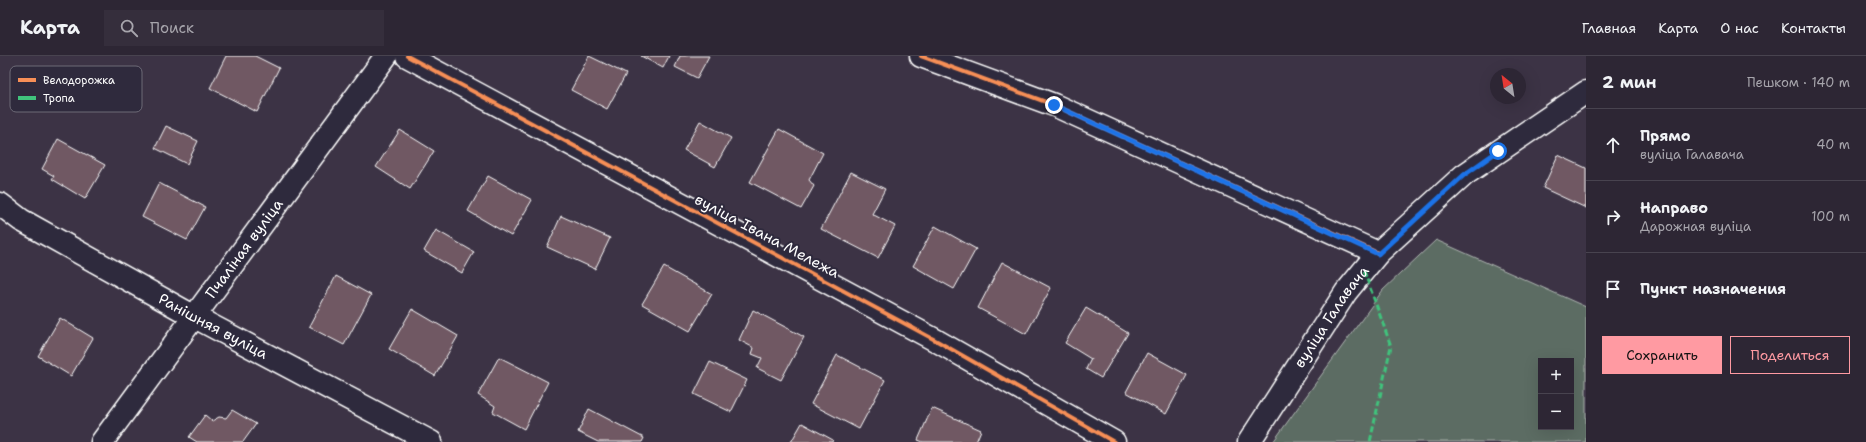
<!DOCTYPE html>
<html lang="ru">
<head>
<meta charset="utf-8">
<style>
  body { margin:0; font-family:"Shantell Sans",sans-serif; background:#352e3c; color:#f1f3f6 }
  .controls { position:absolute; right:12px; bottom:12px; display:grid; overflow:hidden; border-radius:0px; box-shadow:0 4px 16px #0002 }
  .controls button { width:36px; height:36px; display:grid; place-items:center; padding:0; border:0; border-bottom:1px solid #48434f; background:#2d2634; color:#f1f3f6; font:20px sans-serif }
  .compass { position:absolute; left:1490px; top:12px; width:36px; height:36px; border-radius:50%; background:#2d2634; box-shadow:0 4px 16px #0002; rotate:330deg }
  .stop { position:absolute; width:12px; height:12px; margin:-9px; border:3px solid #1a73e8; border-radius:50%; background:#fff }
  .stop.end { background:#1a73e8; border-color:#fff; box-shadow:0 1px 4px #0008 }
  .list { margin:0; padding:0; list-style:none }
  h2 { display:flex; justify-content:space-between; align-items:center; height:52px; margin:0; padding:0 16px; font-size:17px }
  h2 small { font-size:13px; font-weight:400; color:#a7a5ac }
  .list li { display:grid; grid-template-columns:26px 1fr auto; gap:12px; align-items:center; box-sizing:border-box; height:72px; padding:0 16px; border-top:1px solid #48434f }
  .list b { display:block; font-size:15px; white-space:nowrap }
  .list p { margin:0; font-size:13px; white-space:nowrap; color:#a7a5ac }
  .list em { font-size:13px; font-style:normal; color:#a7a5ac }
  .actions { display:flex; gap:8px; padding:12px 16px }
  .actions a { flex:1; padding:9px 0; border:1px solid #ff9aa2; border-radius:0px; text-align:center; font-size:14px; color:#ff9aa2 }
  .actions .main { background:#ff9aa2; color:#111 }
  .icon { flex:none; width:22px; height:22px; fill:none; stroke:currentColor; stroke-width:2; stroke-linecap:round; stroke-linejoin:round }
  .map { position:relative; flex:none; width:1586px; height:386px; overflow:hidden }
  header { display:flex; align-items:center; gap:24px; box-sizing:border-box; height:56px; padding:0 20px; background:#2d2634; border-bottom:1px solid #48434f }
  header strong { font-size:19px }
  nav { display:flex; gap:22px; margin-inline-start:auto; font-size:14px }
  .search { width:280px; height:36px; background:#352e3c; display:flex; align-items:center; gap:10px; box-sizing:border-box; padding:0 14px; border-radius:0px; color:#a7a5ac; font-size:15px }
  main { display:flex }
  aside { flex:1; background:#2d2634 }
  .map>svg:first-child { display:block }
  .green { fill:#5c6c63; stroke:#aeb6b1; fill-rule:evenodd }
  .building { fill:#705863; stroke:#fff }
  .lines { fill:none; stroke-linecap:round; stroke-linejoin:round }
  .street-casing { stroke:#fff; stroke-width:25 }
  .street { stroke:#2f2a3d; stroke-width:22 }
  .quiet { stroke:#40c37c; stroke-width:3; stroke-dasharray:6 3; stroke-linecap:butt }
  .cycleway-casing { stroke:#2f2a3d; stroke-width:6 }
  .cycleway { stroke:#f78f57; stroke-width:4 }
  .route { stroke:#1a73e8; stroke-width:5 }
  .labels { text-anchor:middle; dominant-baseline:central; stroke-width:4; stroke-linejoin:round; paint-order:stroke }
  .street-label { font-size:15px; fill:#fff; stroke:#2f2a3d }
  .key { fill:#2f2a3d; stroke:#6d6a77; stroke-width:1 }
  .key-label { font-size:11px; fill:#fff }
</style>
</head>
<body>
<header>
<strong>Карта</strong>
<div class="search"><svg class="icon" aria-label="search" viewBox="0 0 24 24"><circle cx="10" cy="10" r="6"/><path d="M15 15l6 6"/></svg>Поиск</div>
<nav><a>Главная</a><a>Карта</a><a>О нас</a><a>Контакты</a></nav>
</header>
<main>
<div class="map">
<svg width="1586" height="386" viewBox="0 0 1586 386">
  <rect width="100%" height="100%" fill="#3c3345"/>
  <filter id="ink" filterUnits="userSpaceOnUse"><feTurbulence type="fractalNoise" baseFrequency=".025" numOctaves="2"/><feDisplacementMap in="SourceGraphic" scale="8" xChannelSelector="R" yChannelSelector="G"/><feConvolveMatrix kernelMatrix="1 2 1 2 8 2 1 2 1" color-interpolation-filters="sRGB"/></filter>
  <g filter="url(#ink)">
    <!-- green -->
    <path class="green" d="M1436 184 1586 251V386H1273L1383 234ZM1541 305H1571V371H1541Z"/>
    <!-- building -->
    <path class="building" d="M226 0H255L279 12 257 56 210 32Z
      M589 0 626 18 607 53 571 34Z
      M641 0H669L663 12Z
      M680 0H709L697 22 675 11Z
      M700 65 731 82 715 111 684 94Z
      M166 70 198 85 187 108 155 92Z
      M779 73 823 97 809 124 814 130 801 153 750 126Z
      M400 74 434 95 410 133 376 111Z
      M58 83 105 109 85 143 52 123 54 120 42 113Z
      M1558 99 1586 112V152L1543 132Z
      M851 116 885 133 872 158 895 170 878 202 821 173Z
      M488 120 532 144 511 180 468 155Z
      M159 127 205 151 187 184 142 161Z
      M561 160 610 182 595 213 547 191Z
      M935 170 976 193 954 233 913 210Z
      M436 174 474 196 462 217 424 195Z
      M1002 206 1051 232 1026 278 978 252Z
      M664 211 712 238 690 275 642 248Z
      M336 220 371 239 344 289 309 271Z
      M1086 252 1128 277 1101 322 1086 313 1091 303 1065 287Z
      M412 253 458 280 435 320 389 293Z
      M753 254 804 281 781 324 757 312 762 302 752 298 754 292 739 284Z
      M60 262 93 282 71 320 38 300Z
      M1147 297 1187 319 1166 358 1126 336Z
      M837 299 885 324 859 373 811 348Z
      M499 301 548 326 524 373 493 356 495 350 478 339Z
      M710 306 747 324 731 356 694 338Z
      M932 352 981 374 976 386H923L918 384Z
      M589 353 644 382 642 386H598L578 376Z
      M232 354 256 368 243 386H197L189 381 205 359 212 365 219 361 226 362Z
      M802 367 833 384 832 386H791Z"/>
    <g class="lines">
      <defs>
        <g id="street">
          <path d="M407 0 937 285 1114 386"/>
          <path d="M921 0 1054 49 1378 197"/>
          <path id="s1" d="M0 148 21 164 193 260 431 386"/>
          <path id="s2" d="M102 386 386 0"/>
          <path id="s3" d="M1249 386 1346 236 1378 197 1464 119 1586 36"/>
        </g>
      </defs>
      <!-- street casing -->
      <use href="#street" class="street-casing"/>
      <!-- street -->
      <use href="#street" class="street"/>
      <!-- quiet -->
      <path class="quiet" d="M1364 215 1391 290 1370 386"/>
      <defs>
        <path id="cycleway" d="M407 0 937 285 1114 386
          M921 0 1054 49 1378 197"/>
      </defs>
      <!-- cycleway casing -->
      <use href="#cycleway" class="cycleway-casing"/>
      <!-- cycleway -->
      <use href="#cycleway" class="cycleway"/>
    </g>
  </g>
  <g class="lines" filter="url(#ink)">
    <!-- route -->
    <path class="route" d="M1054 49 1378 198 1464 119 1498 95"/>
  </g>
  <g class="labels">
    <!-- street labels -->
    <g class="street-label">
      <text transform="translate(767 180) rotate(28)">вуліца Івана Мележа</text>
      <text stroke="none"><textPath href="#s2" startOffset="240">Пчаліная вуліца</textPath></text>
      <text stroke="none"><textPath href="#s3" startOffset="150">вуліца Галавача</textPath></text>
      <text stroke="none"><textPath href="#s1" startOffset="246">Ранішняя вуліца</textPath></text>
    </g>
  </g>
  <!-- legend -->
  <rect x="10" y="10" width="132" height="46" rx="6" class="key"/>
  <rect x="18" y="22" width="18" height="4" fill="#f78f57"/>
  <rect x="18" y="40" width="18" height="4" fill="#40c37c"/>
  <g class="key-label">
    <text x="43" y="28">Велодорожка</text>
    <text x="43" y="46">Тропа</text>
  </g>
</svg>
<div class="controls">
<button>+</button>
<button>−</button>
</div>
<svg class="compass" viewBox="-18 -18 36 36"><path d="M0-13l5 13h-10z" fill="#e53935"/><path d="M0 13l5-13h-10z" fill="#a7a5ac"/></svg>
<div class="stop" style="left:1498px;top:95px"></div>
<div class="stop end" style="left:1054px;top:49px"></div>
</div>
<aside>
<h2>2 мин<small>Пешком · 140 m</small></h2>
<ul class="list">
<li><svg class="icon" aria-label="ahead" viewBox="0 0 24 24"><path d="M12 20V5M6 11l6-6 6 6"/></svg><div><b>Прямо</b><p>вуліца Галавача</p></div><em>40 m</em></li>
<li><svg class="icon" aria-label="right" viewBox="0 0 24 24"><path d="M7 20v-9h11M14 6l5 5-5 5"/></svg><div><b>Направо</b><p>Дарожная вуліца</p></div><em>100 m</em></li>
<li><svg class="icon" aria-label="arrive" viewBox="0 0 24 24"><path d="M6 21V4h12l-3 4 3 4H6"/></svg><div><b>Пункт назначения</b></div></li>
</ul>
<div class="actions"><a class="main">Сохранить</a><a>Поделиться</a></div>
</aside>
</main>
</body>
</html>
